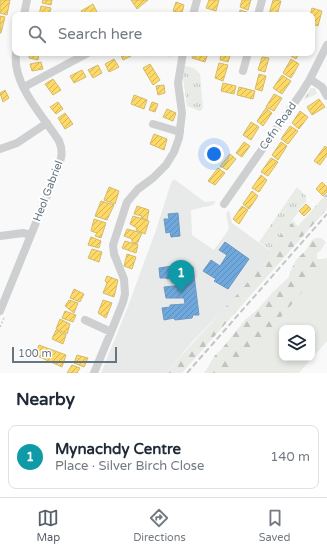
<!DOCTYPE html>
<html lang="en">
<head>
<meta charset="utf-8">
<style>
  body { margin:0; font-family:"Varela Round",sans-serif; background:#f2f2f3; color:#1f2937 }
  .controls { position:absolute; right:12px; bottom:12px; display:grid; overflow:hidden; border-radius:8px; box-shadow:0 2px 6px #0003 }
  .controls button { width:36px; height:36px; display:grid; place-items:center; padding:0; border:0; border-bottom:1px solid #e0e1e3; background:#fff; color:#1f2937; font:20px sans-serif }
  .scale { position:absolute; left:12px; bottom:10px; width:105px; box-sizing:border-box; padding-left:4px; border:2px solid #657683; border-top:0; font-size:11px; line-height:14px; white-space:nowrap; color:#657683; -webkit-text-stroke:3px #fff; paint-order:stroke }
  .you { position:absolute; left:214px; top:154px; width:14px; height:14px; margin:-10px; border:3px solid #fff; border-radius:50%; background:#1a73e8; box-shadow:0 0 0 6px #1a73e833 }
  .badge { display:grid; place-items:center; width:26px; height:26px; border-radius:50%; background:#56606c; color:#fff; font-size:13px; font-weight:700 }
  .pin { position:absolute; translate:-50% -33px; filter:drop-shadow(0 1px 2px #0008) }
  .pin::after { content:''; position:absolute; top:21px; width:14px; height:12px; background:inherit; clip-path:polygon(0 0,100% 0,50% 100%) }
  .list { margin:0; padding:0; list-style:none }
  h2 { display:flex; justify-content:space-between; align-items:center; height:52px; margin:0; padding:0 16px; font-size:17px }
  h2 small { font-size:13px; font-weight:400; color:#747a83 }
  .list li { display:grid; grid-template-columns:26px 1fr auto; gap:12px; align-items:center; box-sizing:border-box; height:64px; margin:0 8px 8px; padding:0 8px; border:1px solid #e0e1e3; border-radius:8px }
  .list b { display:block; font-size:15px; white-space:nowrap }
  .list p { margin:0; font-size:13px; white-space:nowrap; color:#747a83 }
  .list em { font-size:13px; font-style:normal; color:#747a83 }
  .icon { flex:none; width:22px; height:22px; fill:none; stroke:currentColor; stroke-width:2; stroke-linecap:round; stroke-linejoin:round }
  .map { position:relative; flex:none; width:327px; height:373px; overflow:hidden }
  .search { position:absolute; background:#fff; box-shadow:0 2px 6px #0003; left:12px; right:12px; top:12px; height:44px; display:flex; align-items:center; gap:10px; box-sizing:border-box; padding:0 14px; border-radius:8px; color:#747a83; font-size:15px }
  .sheet { height:124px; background:#fff }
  nav { display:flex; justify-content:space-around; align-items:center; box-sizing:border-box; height:56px; border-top:1px solid #e0e1e3; background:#fff; font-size:11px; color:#747a83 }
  nav a { display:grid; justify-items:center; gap:2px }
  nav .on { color:#56606c }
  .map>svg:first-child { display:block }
  .built { fill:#e8e9e9 }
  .grass { fill:url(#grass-tufts) }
  .forest { fill:url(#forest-firs) }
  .garden { fill:#e8ebe6 }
  .homes { fill:url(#homes-hatch); stroke:#d1bb6f }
  .schools { fill:url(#schools-hatch); stroke:#6c99c1 }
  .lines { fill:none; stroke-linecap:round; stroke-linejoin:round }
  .path { stroke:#cbcccd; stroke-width:1.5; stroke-dasharray:2 2; stroke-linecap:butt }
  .minor { stroke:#cecfd0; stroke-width:8 }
  .rail { stroke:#c3c5c6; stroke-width:2; stroke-dasharray:6 3; stroke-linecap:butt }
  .labels { text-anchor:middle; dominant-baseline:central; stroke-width:4; stroke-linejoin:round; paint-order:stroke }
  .street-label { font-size:11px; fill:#657683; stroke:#fff }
</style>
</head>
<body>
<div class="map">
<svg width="327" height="373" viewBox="0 0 327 373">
  <defs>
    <pattern id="grass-tufts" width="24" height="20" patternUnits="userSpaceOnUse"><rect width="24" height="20" fill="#e8ebe6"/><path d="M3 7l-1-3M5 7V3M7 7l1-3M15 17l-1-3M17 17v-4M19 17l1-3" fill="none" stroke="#c0c3c0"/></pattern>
    <pattern id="forest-firs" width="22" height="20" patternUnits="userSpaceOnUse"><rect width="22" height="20" fill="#e8ebe6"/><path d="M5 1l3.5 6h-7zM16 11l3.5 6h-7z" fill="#c0c3c0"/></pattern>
    <pattern id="homes-hatch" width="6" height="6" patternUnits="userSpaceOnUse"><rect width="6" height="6" fill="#ffd966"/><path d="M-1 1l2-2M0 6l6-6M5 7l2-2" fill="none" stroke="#d2b559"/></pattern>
    <pattern id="schools-hatch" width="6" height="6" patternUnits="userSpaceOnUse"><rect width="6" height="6" fill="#6fa8dc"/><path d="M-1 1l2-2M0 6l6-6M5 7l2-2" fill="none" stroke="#5f8db8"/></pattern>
  </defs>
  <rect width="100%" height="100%" fill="#f9f9f9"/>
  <!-- built -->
  <path class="built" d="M174 179 205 202 216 201 213 205 191 210 192 235 214 250 229 229 226 214 229 210 232 223 272 252 257 273 234 299 193 341 166 373H101L127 309 156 230 171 183Z"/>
  <!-- grass -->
  <path class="grass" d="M185 66 194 68 200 74 203 108 200 111 187 106 183 78Z
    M311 88H315L317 94 303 100Z
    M297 187 306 196V202L298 210 299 211 291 222V226L288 231 282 233 269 249 259 242Z"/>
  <!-- forest -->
  <path class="forest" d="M327 193V209L190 364 182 373H166C201 332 240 295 272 252L269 249 282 233 288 231 293 220 298 226Z
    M316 238H321L326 242 321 250 317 253V259H323L327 258V267L268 348 250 353 241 373H204C210 366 212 356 220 351L245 320 258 309 272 293 289 277 290 272 296 260 306 250 312 240Z"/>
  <!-- garden -->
  <path class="garden" d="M327 263V341L312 358V328H282V358H312L299 373H233Z"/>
  <!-- homes -->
  <path class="homes" d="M0 0H10L7 15 0 13Z
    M43 0H52L51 5 42 3Z
    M131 0H148L137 9Z
    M209 0H219L216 11 206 8Z
    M242 0H251L248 10 240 7Z
    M273 0 281 1 277 15 269 14Z
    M176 2 184 5 182 13 173 11Z
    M93 4 97 12 92 15H83L81 11Z
    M41 6 51 8 49 15H39Z
    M312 8 322 11 318 26 312 24V15H310Z
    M240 10 247 12 246 15H239Z
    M0 16 5 17 1 33H0Z
    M30 53H39L38 60 29 58Z
    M120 53H129L131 56 123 60Z
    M162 53H171L170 56Z
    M193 53H208L205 62 192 58Z
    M221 53H231L228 62 220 60Z
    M292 53H299L296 59 291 56Z
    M262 57 269 58 265 72 258 70Z
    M114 59 119 67 109 72 105 64Z
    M291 59 299 64 291 78 283 73Z
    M41 62 43 69 32 71 30 64Z
    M219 63 228 65 223 81 215 78Z
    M150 64 160 80 153 85 143 68Z
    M98 65 102 73 93 78 88 70Z
    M82 70 86 77 74 83 70 76Z
    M259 74 266 76 262 91 255 89Z
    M282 75 291 81 282 94 273 88Z
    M53 79 61 90 53 95 45 84Z
    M223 83 236 86 234 94 221 91Z
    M164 85 165 93 158 95 156 86Z
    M239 87 255 91 253 99 237 95Z
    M5 90 9 98 3 102 0 93Z
    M274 94 282 98 274 111 266 107Z
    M134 95 147 100 144 109 131 104Z
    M319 99 325 107 312 115 307 107Z
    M58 102 63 109 56 114 50 107Z
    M152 102 158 104 155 112 149 110Z
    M266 108 272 113 263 126 257 121Z
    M167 109 176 113 173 121 163 117Z
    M300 111 308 117 299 129 292 123Z
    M65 113 73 124 65 129 58 118Z
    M251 122 259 127 251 140 243 135Z
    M290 126 298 131 288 144 281 139Z
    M154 134 167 139 164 150 150 144Z
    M244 142 250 146 242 157 236 153Z
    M281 142 287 146 278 160 272 155Z
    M325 146 327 148V155L320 165 314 161Z
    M230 154 236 159 227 170 220 166Z
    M271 158 278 162 268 176 261 172Z
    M218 168 225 173 215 185 208 181Z
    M261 175 267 180 259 192 252 188Z
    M322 182 327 187V192L323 196 316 189Z
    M109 187 119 191 115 204 104 200Z
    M252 191 258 196 249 209 243 204Z
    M101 201 114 205 107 220 95 216Z
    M306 204 311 209 304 216 299 211Z
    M137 206 149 210 147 220 141 218 142 216 134 214Z
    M242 206 248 210 239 224 233 219Z
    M133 216 149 221 145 234 136 230 137 228 130 224Z
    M94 219 106 223 101 238 95 236 97 233 91 231Z
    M127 229 142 233 137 244 132 242V239L124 236Z
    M91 237 101 241 99 248 88 245Z
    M125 241 138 245 136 253 122 248Z
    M92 249 102 252 99 262 88 258Z
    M127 254 136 257 132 269 124 266Z
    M107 276 118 280 114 297 103 293 107 283 105 281Z
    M74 289 84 294 80 302 70 298Z
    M69 300 78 303 74 313 65 306Z
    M103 300 112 303 106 318 98 313Z
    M65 311 76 315 73 322 62 318Z
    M60 319 70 324 67 334 56 329Z
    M56 330 66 335 63 344 52 339Z
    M39 345 66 355 62 367 35 355Z
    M77 355 88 358 84 367 74 363Z
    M72 365 80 368 77 373H67Z"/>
  <!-- schools -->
  <path class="schools" d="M178 213 180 236 171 237 170 232 166 233 164 219H169L168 214Z
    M225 242 249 259 228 289 214 281 216 279 203 271 211 260 220 266 227 255 219 250Z
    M185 264 186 267H193L199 315H193L192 318 175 320 174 318 164 320 162 308 170 307V305L185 304 184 298H166L164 287 184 285 183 276 167 279 166 278H160L159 268Z"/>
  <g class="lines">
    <!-- path -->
    <path class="path" d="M0 327 4 318"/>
    <!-- minor -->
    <path class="minor" d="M24 15 27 0
      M193 15 197 0
      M258 15 262 0
      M243 71 248 53
      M310 79 322 87 327 96
      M24 87 88 53
      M153 124 180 132
      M0 149 17 143 47 123
      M224 204 302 92 310 79 327 45
      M0 236 23 233 31 235
      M0 311 57 171C61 160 64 152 59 141 43 116 12 84 16 53
      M85 320 111 332
      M94 373 111 332 123 302 125 294 124 279 114 254 113 245 127 202 138 189 153 178 166 165 174 152 179 138 182 113 178 83 183 53"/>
    <!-- rail -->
    <path class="rail" d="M187 373 327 214"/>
  </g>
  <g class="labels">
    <!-- street labels -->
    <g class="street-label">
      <text transform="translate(278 126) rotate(-55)">Cefn Road</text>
      <text transform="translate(48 191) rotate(-69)">Heol Gabriel</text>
    </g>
  </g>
</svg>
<div class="controls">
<button><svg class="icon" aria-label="layers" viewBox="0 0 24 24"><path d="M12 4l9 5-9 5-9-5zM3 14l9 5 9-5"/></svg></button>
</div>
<div class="scale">100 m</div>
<div class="you"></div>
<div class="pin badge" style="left:181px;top:293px;background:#0f9aa8">1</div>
<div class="search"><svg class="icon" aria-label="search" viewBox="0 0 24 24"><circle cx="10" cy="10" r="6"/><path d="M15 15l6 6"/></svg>Search here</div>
</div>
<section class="sheet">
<h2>Nearby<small></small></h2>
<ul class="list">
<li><span class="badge" style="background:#0f9aa8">1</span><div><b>Mynachdy Centre</b><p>Place · Silver Birch Close</p></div><em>140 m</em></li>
</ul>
</section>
<nav>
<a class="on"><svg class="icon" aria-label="map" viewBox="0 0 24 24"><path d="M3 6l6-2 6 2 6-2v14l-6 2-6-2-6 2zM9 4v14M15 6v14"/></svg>Map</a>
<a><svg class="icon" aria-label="directions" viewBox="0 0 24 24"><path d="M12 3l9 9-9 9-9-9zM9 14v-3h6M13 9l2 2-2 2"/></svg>Directions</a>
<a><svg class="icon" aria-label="saved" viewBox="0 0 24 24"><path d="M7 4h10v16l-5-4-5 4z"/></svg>Saved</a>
</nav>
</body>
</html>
